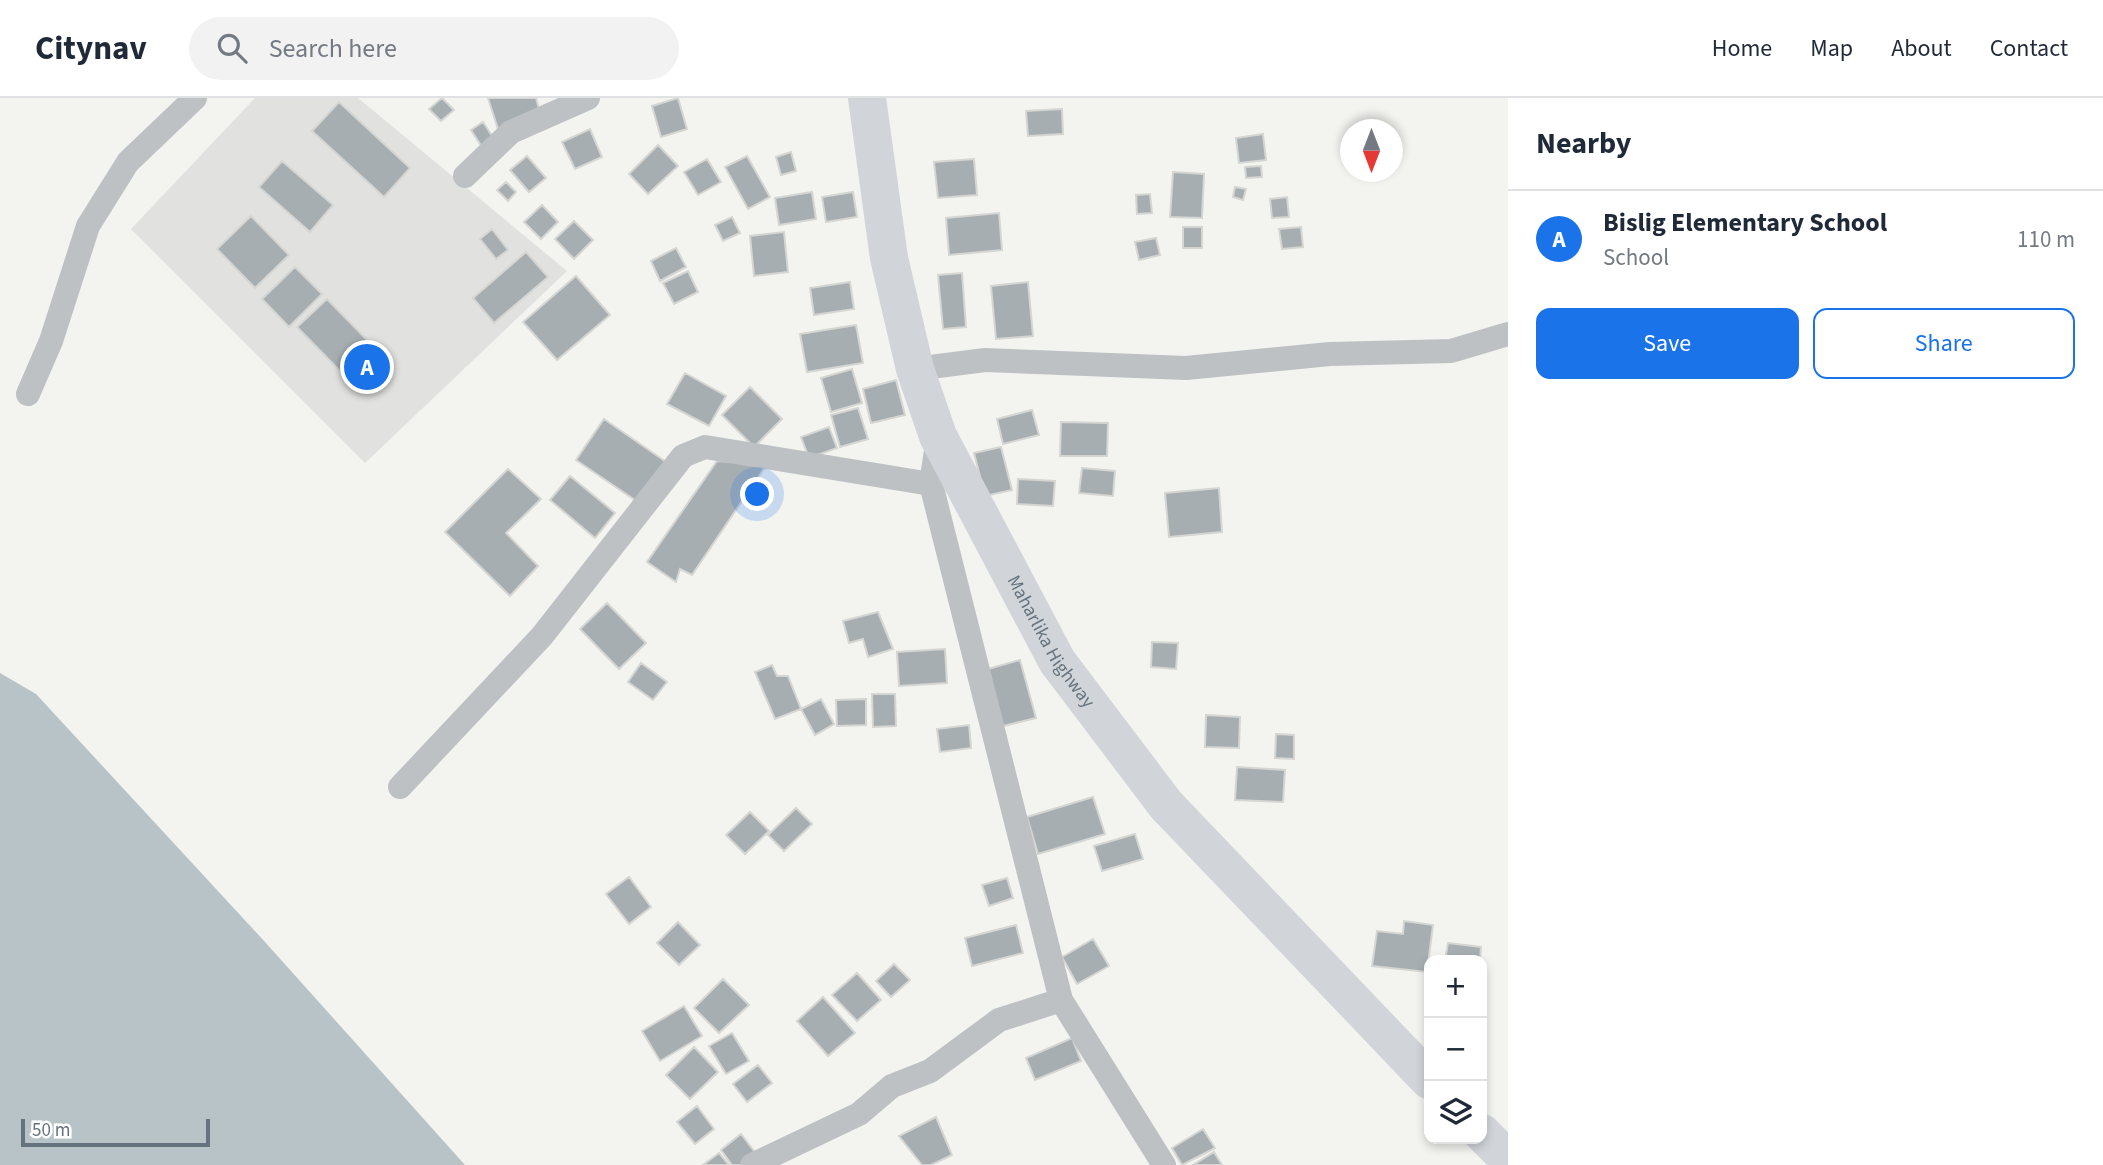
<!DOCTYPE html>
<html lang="en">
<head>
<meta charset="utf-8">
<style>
  body { margin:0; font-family:"Source Sans 3",sans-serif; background:#f2f2f3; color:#1f2937 }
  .controls { position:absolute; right:21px; bottom:21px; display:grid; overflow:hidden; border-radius:14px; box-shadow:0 4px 10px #0003 }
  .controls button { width:63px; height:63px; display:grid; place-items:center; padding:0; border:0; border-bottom:2px solid #e0e1e3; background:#fff; color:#1f2937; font:35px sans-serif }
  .compass { position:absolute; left:1340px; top:21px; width:63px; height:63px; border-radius:50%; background:#fff; box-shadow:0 4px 10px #0003; rotate:180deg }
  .scale { position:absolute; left:21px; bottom:18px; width:189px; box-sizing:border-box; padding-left:7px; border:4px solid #65737e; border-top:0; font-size:19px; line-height:24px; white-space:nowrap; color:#65737e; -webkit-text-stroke:5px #fff; paint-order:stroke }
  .you { position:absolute; left:758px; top:397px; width:24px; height:24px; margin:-18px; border:5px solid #fff; border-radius:50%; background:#1a73e8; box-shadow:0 0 0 10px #1a73e833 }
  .badge { display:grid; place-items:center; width:46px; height:46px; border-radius:50%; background:#1a73e8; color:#fff; font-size:23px; font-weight:700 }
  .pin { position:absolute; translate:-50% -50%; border:4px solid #fff; box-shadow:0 2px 7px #0006 }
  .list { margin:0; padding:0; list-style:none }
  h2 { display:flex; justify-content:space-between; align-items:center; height:91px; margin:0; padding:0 28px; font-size:30px }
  h2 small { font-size:23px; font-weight:400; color:#747a83 }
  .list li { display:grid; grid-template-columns:46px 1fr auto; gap:21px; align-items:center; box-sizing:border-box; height:98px; padding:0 28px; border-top:2px solid #e0e1e3 }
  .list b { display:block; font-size:26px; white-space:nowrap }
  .list p { margin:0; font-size:23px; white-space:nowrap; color:#747a83 }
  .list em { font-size:23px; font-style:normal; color:#747a83 }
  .actions { display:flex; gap:14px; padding:21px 28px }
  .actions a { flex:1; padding:16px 0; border:2px solid #1a73e8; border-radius:14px; text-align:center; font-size:24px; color:#1a73e8 }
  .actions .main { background:#1a73e8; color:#fff }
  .icon { flex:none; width:38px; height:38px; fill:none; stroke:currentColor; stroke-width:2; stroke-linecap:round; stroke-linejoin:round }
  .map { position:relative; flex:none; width:1508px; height:1067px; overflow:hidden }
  header { display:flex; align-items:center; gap:42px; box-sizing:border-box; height:98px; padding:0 35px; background:#fff; border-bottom:2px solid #e0e1e3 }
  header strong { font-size:33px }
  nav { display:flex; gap:38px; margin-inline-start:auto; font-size:24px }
  .search { width:490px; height:63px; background:#f2f2f3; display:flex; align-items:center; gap:18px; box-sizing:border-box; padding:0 24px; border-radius:38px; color:#747a83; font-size:26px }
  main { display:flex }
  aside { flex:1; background:#fff }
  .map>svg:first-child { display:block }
  .built { fill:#e1e2e0 }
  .water { fill:#b8c3c7 }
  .building { fill:#a7aeb2; stroke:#d5d5d2; stroke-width:2 }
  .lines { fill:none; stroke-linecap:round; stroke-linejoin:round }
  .minor { stroke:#bdc1c4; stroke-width:24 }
  .trunk { stroke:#d1d5d9; stroke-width:38 }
  .labels { text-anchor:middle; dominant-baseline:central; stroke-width:7; stroke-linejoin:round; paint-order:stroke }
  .street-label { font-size:19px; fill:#65737e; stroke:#fff }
</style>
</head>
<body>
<header>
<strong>Citynav</strong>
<div class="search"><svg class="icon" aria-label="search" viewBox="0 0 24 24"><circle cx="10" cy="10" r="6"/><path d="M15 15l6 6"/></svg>Search here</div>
<nav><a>Home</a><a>Map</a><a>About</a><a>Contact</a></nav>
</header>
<main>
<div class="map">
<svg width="1508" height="1067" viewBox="0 0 1508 1067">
  <rect width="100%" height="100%" fill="#f3f3f0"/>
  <!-- built -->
  <path class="built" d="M255 0H358L567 173 365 365 131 131Z"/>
  <!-- water -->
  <path class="water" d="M0 575 36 596 265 844 465 1067H0Z"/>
  <!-- building -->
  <path class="building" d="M442 0 454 12 441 23 429 11Z
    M488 0H536L541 18 498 31Z
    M678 0 687 31 661 39 652 8Z
    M339 4 410 70 384 99 312 33Z
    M1062 11 1063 36 1028 38 1026 13Z
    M483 24 494 41 482 49 471 32Z
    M590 31 602 59 575 71 562 44Z
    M1263 36 1266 62 1239 65 1236 40Z
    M658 47 678 68 648 96 629 76Z
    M791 54 796 73 781 77 776 59Z
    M527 58 546 80 529 94 510 72Z
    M747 58 770 99 748 111 725 69Z
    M707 61 721 84 698 97 684 74Z
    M974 61 977 97 938 100 934 64Z
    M282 63 333 107 310 134 259 89Z
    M1261 68 1262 79 1246 80 1245 69Z
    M1173 74 1204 76 1202 120 1170 119Z
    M506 84 516 94 508 103 497 92Z
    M1235 89 1246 91 1243 102 1233 99Z
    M812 94 816 121 779 127 775 100Z
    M853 94 857 119 826 124 822 99Z
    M1150 96 1152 115 1137 116 1136 97Z
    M1287 99 1289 119 1272 120 1270 101Z
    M542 107 558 124 541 141 524 124Z
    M999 115 1002 152 949 157 946 120Z
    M251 118 289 157 255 190 217 151Z
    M732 119 740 135 723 143 715 127Z
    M574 123 593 142 574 161 555 141Z
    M1183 129H1202V150H1183Z
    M1301 129 1303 149 1282 151 1279 131Z
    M492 131 508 152 496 161 480 141Z
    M784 134 788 174 754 178 750 138Z
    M1156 140 1160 157 1139 162 1135 144Z
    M676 150 686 169 660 183 651 163Z
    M526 154 548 179 494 225 473 200Z
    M295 169 322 196 289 229 262 201Z
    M688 173 698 194 674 206 663 185Z
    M962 175 966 229 943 231 938 177Z
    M576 178 610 217 557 262 523 224Z
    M850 184 854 211 814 217 810 190Z
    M1028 184 1033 238 996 241 991 188Z
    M327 201 370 245 341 274 297 229Z
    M856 227 863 265 807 274 800 236Z
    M852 271 862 305 831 314 821 280Z
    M685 275 726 298 709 328 667 306Z
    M896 282 905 317 871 325 863 291Z
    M750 289 782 321 754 349 722 317Z
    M858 310 868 341 840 349 831 317Z
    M1032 312 1039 337 1003 346 997 321Z
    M604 321 669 366 641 406 576 362Z
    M1061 324 1108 325 1107 358H1060Z
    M829 329 837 350 809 360 801 339Z
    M1001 349 1012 392 985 398 974 355Z
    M717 363 767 366 692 477 680 471 676 484 647 464Z
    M1082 370 1115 373 1113 398 1079 395Z
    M508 371 541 401 506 435 538 468 510 498 445 434Z
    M570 378 615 415 595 440 550 402Z
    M1018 381 1055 383 1053 408 1017 406Z
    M1219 390 1222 434 1169 439 1165 395Z
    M607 505 646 545 619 571 580 531Z
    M878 514 893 551 868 559 863 541 849 545 843 523Z
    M1152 544 1178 545 1176 571 1151 569Z
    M945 551 947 585 899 588 897 554Z
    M1020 562 1036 620 1003 628 988 571Z
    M641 565 667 584 653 602 628 584Z
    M772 567 777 578H788L801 611 775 621 755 574Z
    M872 596H895L896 628 873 629Z
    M821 601 834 626 815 637 801 611Z
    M866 601V627L837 628 836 602Z
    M1206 617 1240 619 1239 650 1205 649Z
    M969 627 971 650 940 654 937 631Z
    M1276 636 1294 637V661L1275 660Z
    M1237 669 1285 672 1283 704 1235 702Z
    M1093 699 1105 736 1038 756 1027 719Z
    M796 710 812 726 784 753 768 737Z
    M750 714 769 733 745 756 726 737Z
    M1135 736 1143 761 1102 773 1094 748Z
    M629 779 651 809 629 826 606 796Z
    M1007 780 1013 800 989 808 982 787Z
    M1404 823 1433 827 1427 874 1372 868 1377 833 1403 836Z
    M678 824 700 847 679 867 657 845Z
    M1016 827 1023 855 972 868 965 840Z
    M1093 841 1109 868 1077 886 1062 859Z
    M1448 845 1481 849 1480 862H1445Z
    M894 866 910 882 891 899 876 883Z
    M857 875 881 902 857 923 832 897Z
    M723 881 749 907 719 935 694 910Z
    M823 899 855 935 828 958 797 923Z
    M684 908 702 938 660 963 642 933Z
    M732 935 749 963 726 976 709 948Z
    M1072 940 1081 963 1035 982 1026 960Z
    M694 949 718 974 690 1001 666 977Z
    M758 967 772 985 747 1004 733 986Z
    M697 1008 714 1031 695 1046 677 1024Z
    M936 1019 952 1057 931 1067H922L899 1038Z
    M1203 1031 1215 1050 1182 1067 1172 1050Z
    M741 1036 757 1057 744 1067H732L721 1052Z
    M1214 1054 1222 1067H1193Z
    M719 1055 729 1067H703Z"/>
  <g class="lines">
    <!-- minor -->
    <path class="minor" d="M465 78 511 34 588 0
      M915 271 985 262 1186 270 1330 256 1451 253 1508 236
      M28 296 51 243 88 128 128 64 195 0
      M938 339 931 386 1061 902 1164 1067
      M400 689 542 538 683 358 705 349 931 386
      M752 1067 859 1016 892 988 930 973 999 922 1061 902"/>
    <!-- trunk -->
    <g class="trunk">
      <path id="s1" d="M867 0 889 160 915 271 938 338 1057 563 1166 707 1429 982"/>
      <path d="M1482 1035 1508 1061"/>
    </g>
  </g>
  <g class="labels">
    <!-- street labels -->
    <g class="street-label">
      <text stroke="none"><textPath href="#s1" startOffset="581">Maharlika Highway</textPath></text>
    </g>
  </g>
</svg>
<div class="controls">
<button>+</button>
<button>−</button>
<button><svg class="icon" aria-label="layers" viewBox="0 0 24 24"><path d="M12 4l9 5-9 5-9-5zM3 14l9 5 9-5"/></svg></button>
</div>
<svg class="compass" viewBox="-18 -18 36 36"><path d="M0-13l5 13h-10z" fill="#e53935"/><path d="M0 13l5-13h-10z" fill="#747a83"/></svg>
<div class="scale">50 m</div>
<div class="you"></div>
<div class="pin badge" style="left:367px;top:269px">A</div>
</div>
<aside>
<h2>Nearby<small></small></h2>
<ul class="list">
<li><span class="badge">A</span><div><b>Bislig Elementary School</b><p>School</p></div><em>110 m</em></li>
</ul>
<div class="actions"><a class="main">Save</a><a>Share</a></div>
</aside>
</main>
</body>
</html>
